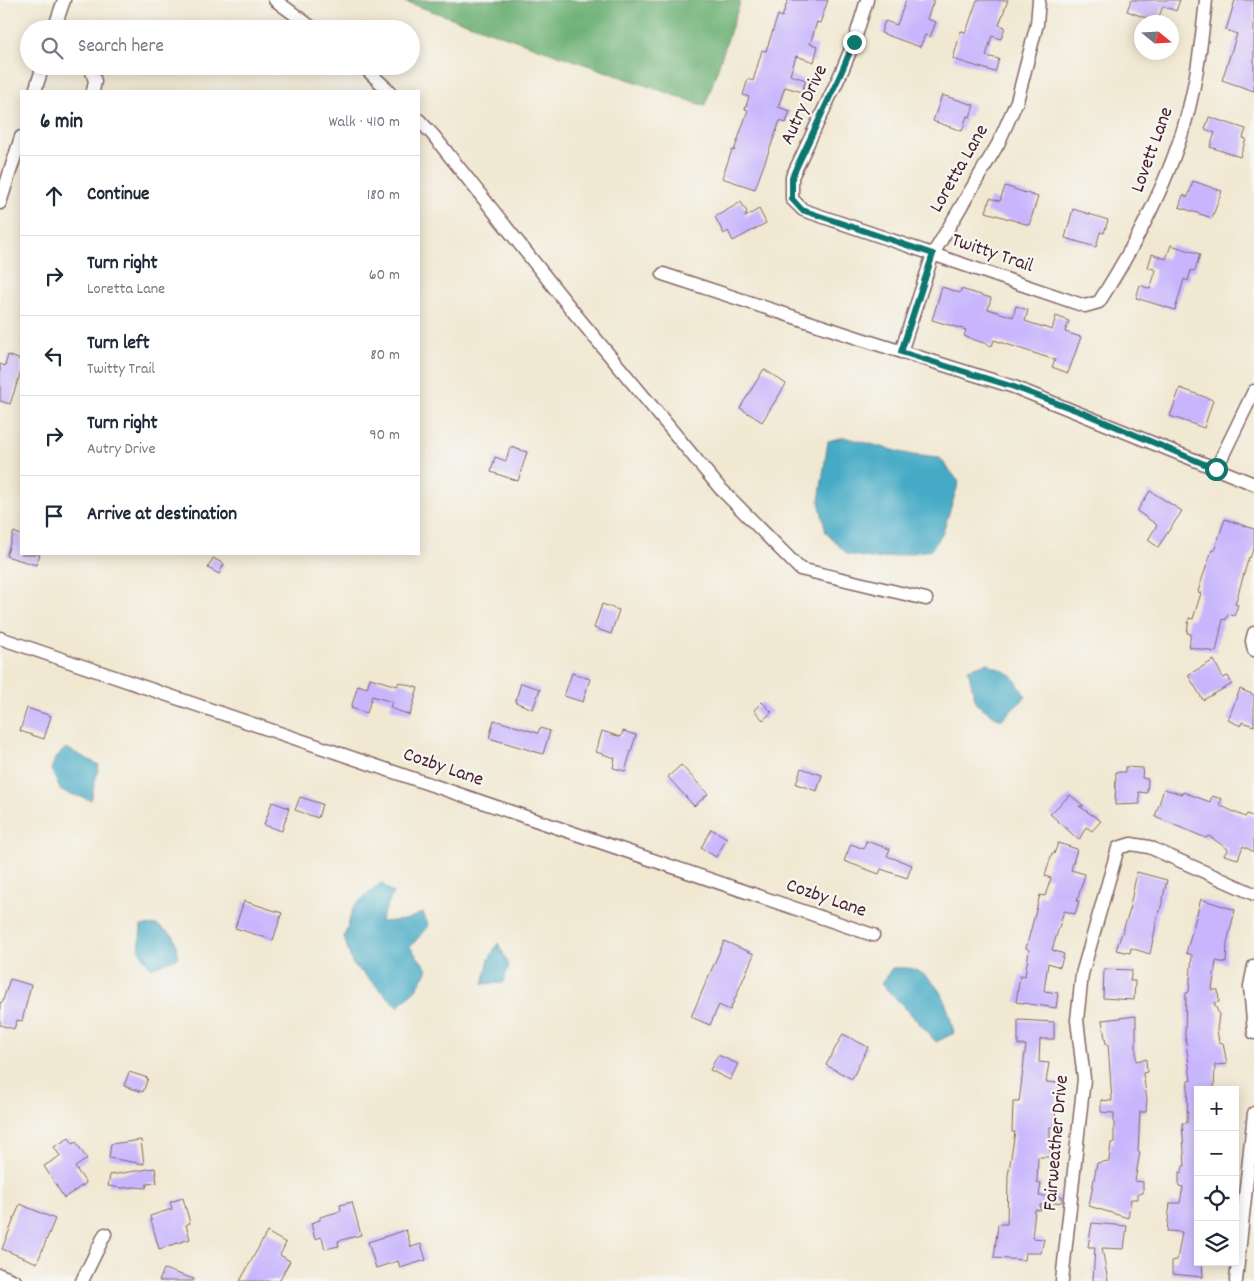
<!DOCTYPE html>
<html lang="en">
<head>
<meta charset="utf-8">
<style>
  body { margin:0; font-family:Dekko,sans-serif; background:#f2f2f3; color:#1f2937 }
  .controls { position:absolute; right:15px; bottom:15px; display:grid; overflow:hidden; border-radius:0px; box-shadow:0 2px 12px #0003 }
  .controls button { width:45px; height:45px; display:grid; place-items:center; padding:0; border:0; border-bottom:1px solid #e0e1e3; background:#fff; color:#1f2937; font:25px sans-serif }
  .compass { position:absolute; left:1134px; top:15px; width:45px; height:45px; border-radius:50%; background:#fff; box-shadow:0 2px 12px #0003; rotate:108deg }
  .stop { position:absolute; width:15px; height:15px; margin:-11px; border:4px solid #0f766e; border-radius:50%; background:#fff }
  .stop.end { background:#0f766e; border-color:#fff; box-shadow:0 1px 5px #0008 }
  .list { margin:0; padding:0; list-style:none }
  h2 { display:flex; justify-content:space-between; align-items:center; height:65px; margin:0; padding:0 20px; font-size:21px }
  h2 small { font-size:16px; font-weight:400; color:#747a83 }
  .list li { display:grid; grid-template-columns:32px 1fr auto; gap:15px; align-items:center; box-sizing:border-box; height:80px; padding:0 20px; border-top:1px solid #e0e1e3 }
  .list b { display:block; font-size:19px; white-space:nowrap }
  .list p { margin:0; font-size:16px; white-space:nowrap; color:#747a83 }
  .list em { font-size:16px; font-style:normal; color:#747a83 }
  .icon { flex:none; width:28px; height:28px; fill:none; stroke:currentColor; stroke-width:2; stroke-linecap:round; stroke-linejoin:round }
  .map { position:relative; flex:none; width:1254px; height:1281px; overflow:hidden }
  .search { position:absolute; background:#fff; box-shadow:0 2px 12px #0003; left:20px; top:20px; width:400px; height:55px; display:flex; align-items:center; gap:12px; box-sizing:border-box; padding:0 18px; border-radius:28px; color:#747a83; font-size:19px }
  .panel { position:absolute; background:#fff; box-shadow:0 2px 12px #0003; left:20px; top:90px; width:400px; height:465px; border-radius:0px }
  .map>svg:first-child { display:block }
  .forest { fill:#6db074; stroke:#5c6850 }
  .water { fill:#45aac5; stroke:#486478 }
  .building { fill:#c8b5fd }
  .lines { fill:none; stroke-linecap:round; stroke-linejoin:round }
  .minor-casing { stroke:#846565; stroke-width:15 }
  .minor { stroke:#fff; stroke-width:12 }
  .route { stroke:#0f766e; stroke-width:6 }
  .labels { text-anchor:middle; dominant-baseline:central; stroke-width:4.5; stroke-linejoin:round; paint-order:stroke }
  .street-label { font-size:20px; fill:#4a1f2b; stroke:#f6f6f2 }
</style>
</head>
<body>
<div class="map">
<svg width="1254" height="1281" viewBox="0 0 1254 1281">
  <rect width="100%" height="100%" fill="#f6f6f2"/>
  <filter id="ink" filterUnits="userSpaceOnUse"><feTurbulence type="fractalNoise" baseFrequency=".02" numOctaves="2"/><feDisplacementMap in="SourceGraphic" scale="10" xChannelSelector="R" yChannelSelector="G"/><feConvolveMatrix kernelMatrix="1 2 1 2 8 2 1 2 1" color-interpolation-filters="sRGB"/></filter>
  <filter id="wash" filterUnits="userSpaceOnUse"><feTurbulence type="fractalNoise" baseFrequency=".0096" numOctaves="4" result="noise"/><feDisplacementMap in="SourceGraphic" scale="20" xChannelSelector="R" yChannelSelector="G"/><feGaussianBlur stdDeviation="1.12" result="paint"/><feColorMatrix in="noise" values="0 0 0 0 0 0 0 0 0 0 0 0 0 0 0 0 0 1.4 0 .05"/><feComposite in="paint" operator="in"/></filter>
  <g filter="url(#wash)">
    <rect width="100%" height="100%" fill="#f1e8d2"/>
    <!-- forest -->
    <path class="forest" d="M400 0H741L705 106Z"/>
    <!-- water -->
    <path class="water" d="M844 437 912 455 940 458 959 482 943 532 931 550 876 559 847 554 826 533 819 501 828 441Z
      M987 663 1012 675 1026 697 1001 720 976 704 968 669Z
      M66 748 99 765 91 800 61 791 51 770 55 758Z
      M381 883 393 893 380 922 404 920 423 913 429 926 410 947 428 970 416 989 398 1007 352 963 344 937 354 906Z
      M157 925 174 936 179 957 151 968 139 950 141 926Z
      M498 943 509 965 503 983 483 984 489 959Z
      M892 968C899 968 909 967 916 970 942 983 948 1007 954 1033L936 1042 909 1012 881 984Z"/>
    <g id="blocks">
      <!-- building -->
      <path class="building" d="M788 0H828L820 23 817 22 810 44 818 46 814 62 796 56 790 75 806 80 802 92 785 87 778 107 790 111 786 123 780 121 755 189 722 178 732 150 734 151 748 110 745 109 749 97 743 95 748 79 753 81 762 50 766 51 778 15 782 17Z
        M906 0H934L927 19 936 22 930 37 925 35 920 47 881 33 885 21 897 25Z
        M977 0H1008L999 25 1005 27 1001 39 992 36 986 56 999 59 995 72 953 59 961 31 966 32Z
        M1131 0H1180L1176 11 1163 6 1157 22 1127 11Z
        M1235 0H1254V91L1222 80 1237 34 1226 30Z
        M942 95 974 105 970 117 967 116 962 131 933 121Z
        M1209 117 1246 129 1243 138 1246 139 1240 157 1210 147 1215 133 1205 129Z
        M1193 181 1222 191 1212 218 1179 207 1183 195 1188 197Z
        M1005 186 1038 197 1029 225 986 212 990 198 1000 201Z
        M741 202 747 212 745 217 759 209 766 223 733 241 728 231 724 234 715 217Z
        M1073 209 1108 220 1104 233 1100 232 1096 247 1065 238Z
        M1171 245 1200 254 1195 271 1191 270 1188 281 1184 279 1175 310 1136 298 1140 285 1150 289 1156 270 1148 267 1152 254 1166 259Z
        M942 287 960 293 961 289 991 298 988 309 1013 317 1016 306 1028 310 1025 321 1052 330 1056 316 1069 321 1065 332 1081 337 1068 373 1052 367 1055 360 994 340 992 346 964 336 966 330 932 320Z
        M8 355 21 360V371L10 404 0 401V364L5 366Z
        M764 369 786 384 762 422 740 408Z
        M1180 388 1213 400 1204 428 1170 416Z
        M510 447 527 452 518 481 491 472 495 457 506 461Z
        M1150 491 1182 511 1158 547 1148 540 1157 525 1137 511Z
        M1225 519 1254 529V547L1250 558 1249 557 1235 604 1238 605 1234 616 1228 614 1226 620 1223 619 1216 652 1189 647 1191 634 1187 633 1189 618 1193 619 1201 593 1198 592 1201 582 1212 550 1214 551Z
        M14 532 21 535V554H40L36 565 6 556Z
        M213 558 224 564 219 574 208 568Z
        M602 604 619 610 611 634 594 628Z
        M1214 660 1223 678 1228 676 1232 684 1203 700 1188 675Z
        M572 673 590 679 583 702 564 696Z
        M370 678 397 686 399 682 418 688 410 715 390 708 392 702 372 696 367 713 351 708 358 685 367 688Z
        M521 683 540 689 533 709 515 702Z
        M1240 689 1254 695V726L1242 722 1241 726 1228 720Z
        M762 702 772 712 763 720 754 710Z
        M27 708 51 716 44 739 20 731Z
        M494 720 538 733 540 728 550 731 543 754 489 738Z
        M602 731 621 737 623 731 636 735 625 771 613 768 615 758 596 752Z
        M681 765 708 794 694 806 668 777Z
        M1125 767 1143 768 1142 778 1148 779 1147 793 1139 792 1140 804 1115 805 1116 772H1125Z
        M801 768 822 775 817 791 796 784Z
        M1164 789 1182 794 1183 792 1210 802 1212 796 1222 799 1219 805 1245 817 1247 814 1254 817V852L1243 846 1238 859 1224 855 1228 849 1209 836 1206 838 1155 817Z
        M1070 795 1084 806H1079L1101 821 1092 831 1086 827 1079 840 1050 814Z
        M300 797 322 804 318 818 295 810Z
        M272 802 289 808 282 831 264 825Z
        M711 829 727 838 716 857 701 848Z
        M866 841 890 849 887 856 912 865 907 878 881 869 879 874 844 861 851 844 864 849Z
        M1058 843 1077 849 1071 870 1085 874 1077 901H1079L1075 914 1064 911 1052 950 1064 954 1060 967 1048 963 1044 991 1058 993 1056 1008 1016 1002 1020 975 1025 976 1029 950 1026 948 1040 895 1045 896 1051 878 1045 876 1052 853 1054 854Z
        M1137 872 1167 880 1160 911 1159 910 1150 954 1131 948 1130 953 1116 950 1131 907 1130 906Z
        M1201 899 1235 910 1227 943 1226 963 1216 961 1212 990H1218L1219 1002 1214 1003 1219 1014 1217 1030 1219 1042 1223 1043 1227 1064 1215 1065 1214 1090H1198V1262H1202L1203 1277 1172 1274V1261L1177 1260 1182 1232 1167 1231 1170 1203H1180L1183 1187 1179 1186V1172L1182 1173 1183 1166H1185L1182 1123H1187L1188 1080 1191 1081 1185 1035 1186 993 1189 992 1192 955 1186 953Z
        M244 901 282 913 273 940 235 928Z
        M724 941 754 954 730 1010 719 1005 710 1025 691 1017Z
        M1104 969 1132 970 1130 981H1135L1134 1000 1103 998Z
        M10 979 31 985 22 1021 17 1020 14 1029 0 1025V1002L2 1003Z
        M1136 1016V1061L1146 1059 1147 1072 1143 1073 1147 1100 1146 1112H1140L1138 1152H1140L1135 1181 1143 1182V1193L1138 1194V1199H1131L1128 1218 1089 1206 1097 1163 1109 1161 1111 1143 1114 1142V1113L1101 1112V1100L1112 1101 1108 1044H1106L1102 1020Z
        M1018 1020 1054 1022V1039H1040L1039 1062 1049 1063 1046 1082 1059 1083 1054 1127H1050V1157H1038L1037 1182 1041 1183 1039 1196H1062V1202L1040 1205 1041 1210H1035L1032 1238 1044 1239 1041 1253H1025L1024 1260 994 1258 998 1224H1007L1008 1176 1015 1132H1012L1013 1102H1019L1026 1045H1018Z
        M843 1034 868 1047 852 1079 826 1065Z
        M718 1055 738 1064 730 1080 710 1070Z
        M129 1072 148 1078 143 1092 124 1086Z
        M69 1138 73 1144 76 1142 87 1159 75 1167 86 1183 64 1198 44 1166 60 1156 54 1147Z
        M141 1140 144 1164 109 1158 111 1144Z
        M155 1168 157 1183 147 1184 146 1188 135 1187 122 1188 108 1186 110 1175Z
        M183 1198 190 1223 186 1225 190 1239 159 1249 150 1216 172 1209 170 1202Z
        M352 1202 361 1235 338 1241 339 1246 325 1249 322 1237 315 1239 311 1223 320 1220V1217L341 1211 340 1205Z
        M20 1204 55 1219 37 1263 2 1249Z
        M1092 1223 1127 1226 1124 1249 1102 1248 1108 1281H1093L1095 1247H1088Z
        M406 1230 411 1247 421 1244 426 1260 400 1268 398 1261 376 1268 368 1242Z
        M267 1232 286 1243 280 1255 290 1261 279 1281H240Z
        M164 1269 194 1279 193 1281H159Z"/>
    </g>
  </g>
  <g filter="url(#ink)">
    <use href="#blocks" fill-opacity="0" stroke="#846565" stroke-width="1"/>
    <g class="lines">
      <defs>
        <path id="minor" d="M275 0 314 29
          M867 0 854 42 841 73 792 177V199L803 210 1085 306 1099 302C1131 252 1160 198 1179 142 1195 96 1201 48 1206 0
          M54 29 64 0
          M90 66 95 81 93 91
          M363 66 389 91
          M35 91 43 66
          M419 120 433 135 576 315 719 487 800 569 926 599
          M0 203 21 137
          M663 274 861 339 1014 387 1254 484
          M901 352 933 254 998 144 1017 101 1037 24 1039 0
          M1216 469 1254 391
          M1254 633 1252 641 1254 650
          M0 638 873 935
          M1254 966 1250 986 1254 1033
          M0 1275 15 1281
          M82 1281 105 1234
          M1062 1281 1084 1079 1077 1020 1082 974 1118 848 1131 844 1149 847 1254 894
          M1236 1281 1254 1113"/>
      </defs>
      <!-- minor casing -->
      <use href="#minor" class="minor-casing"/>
      <!-- minor -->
      <use href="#minor" class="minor"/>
    </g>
  </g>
  <g class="lines" filter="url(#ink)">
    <!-- route -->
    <path class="route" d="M854 42 841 73 792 177V199L802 210 933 254 901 352 1014 387 1086 414 1216 469"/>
  </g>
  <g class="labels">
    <!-- street labels -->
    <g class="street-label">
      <text transform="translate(805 105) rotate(-65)">Autry Drive</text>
      <text transform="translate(1153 150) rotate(-70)">Lovett Lane</text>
      <text transform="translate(960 169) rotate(-60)">Loretta Lane</text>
      <text transform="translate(992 254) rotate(19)">Twitty Trail</text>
      <text transform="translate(443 768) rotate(19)">Cozby Lane</text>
      <text transform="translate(826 899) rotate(19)">Cozby Lane</text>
      <text transform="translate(1057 1143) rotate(-85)">Fairweather Drive</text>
    </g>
  </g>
</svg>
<div class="controls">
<button>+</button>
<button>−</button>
<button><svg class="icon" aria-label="locate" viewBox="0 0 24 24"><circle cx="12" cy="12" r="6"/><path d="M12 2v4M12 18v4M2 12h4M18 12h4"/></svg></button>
<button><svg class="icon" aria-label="layers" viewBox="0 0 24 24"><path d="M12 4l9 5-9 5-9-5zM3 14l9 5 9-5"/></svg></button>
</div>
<svg class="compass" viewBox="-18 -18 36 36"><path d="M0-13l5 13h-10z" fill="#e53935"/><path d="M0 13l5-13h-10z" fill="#747a83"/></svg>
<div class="stop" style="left:1216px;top:469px"></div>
<div class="stop end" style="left:854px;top:42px"></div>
<div class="search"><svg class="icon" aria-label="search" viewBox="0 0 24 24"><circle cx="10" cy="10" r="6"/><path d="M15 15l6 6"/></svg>Search here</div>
<section class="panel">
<h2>6 min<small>Walk · 410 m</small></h2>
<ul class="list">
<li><svg class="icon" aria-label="ahead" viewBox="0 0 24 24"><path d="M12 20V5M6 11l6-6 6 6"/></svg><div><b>Continue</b></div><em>180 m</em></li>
<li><svg class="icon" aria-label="right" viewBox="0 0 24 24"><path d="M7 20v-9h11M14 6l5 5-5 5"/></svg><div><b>Turn right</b><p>Loretta Lane</p></div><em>60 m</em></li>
<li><svg class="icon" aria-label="left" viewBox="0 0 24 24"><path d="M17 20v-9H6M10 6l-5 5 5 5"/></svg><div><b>Turn left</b><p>Twitty Trail</p></div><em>80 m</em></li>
<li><svg class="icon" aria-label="right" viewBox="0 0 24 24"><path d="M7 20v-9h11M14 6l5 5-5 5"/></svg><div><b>Turn right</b><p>Autry Drive</p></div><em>90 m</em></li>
<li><svg class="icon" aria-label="arrive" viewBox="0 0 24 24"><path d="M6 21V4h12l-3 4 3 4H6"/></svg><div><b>Arrive at destination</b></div></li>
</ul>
</section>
</div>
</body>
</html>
